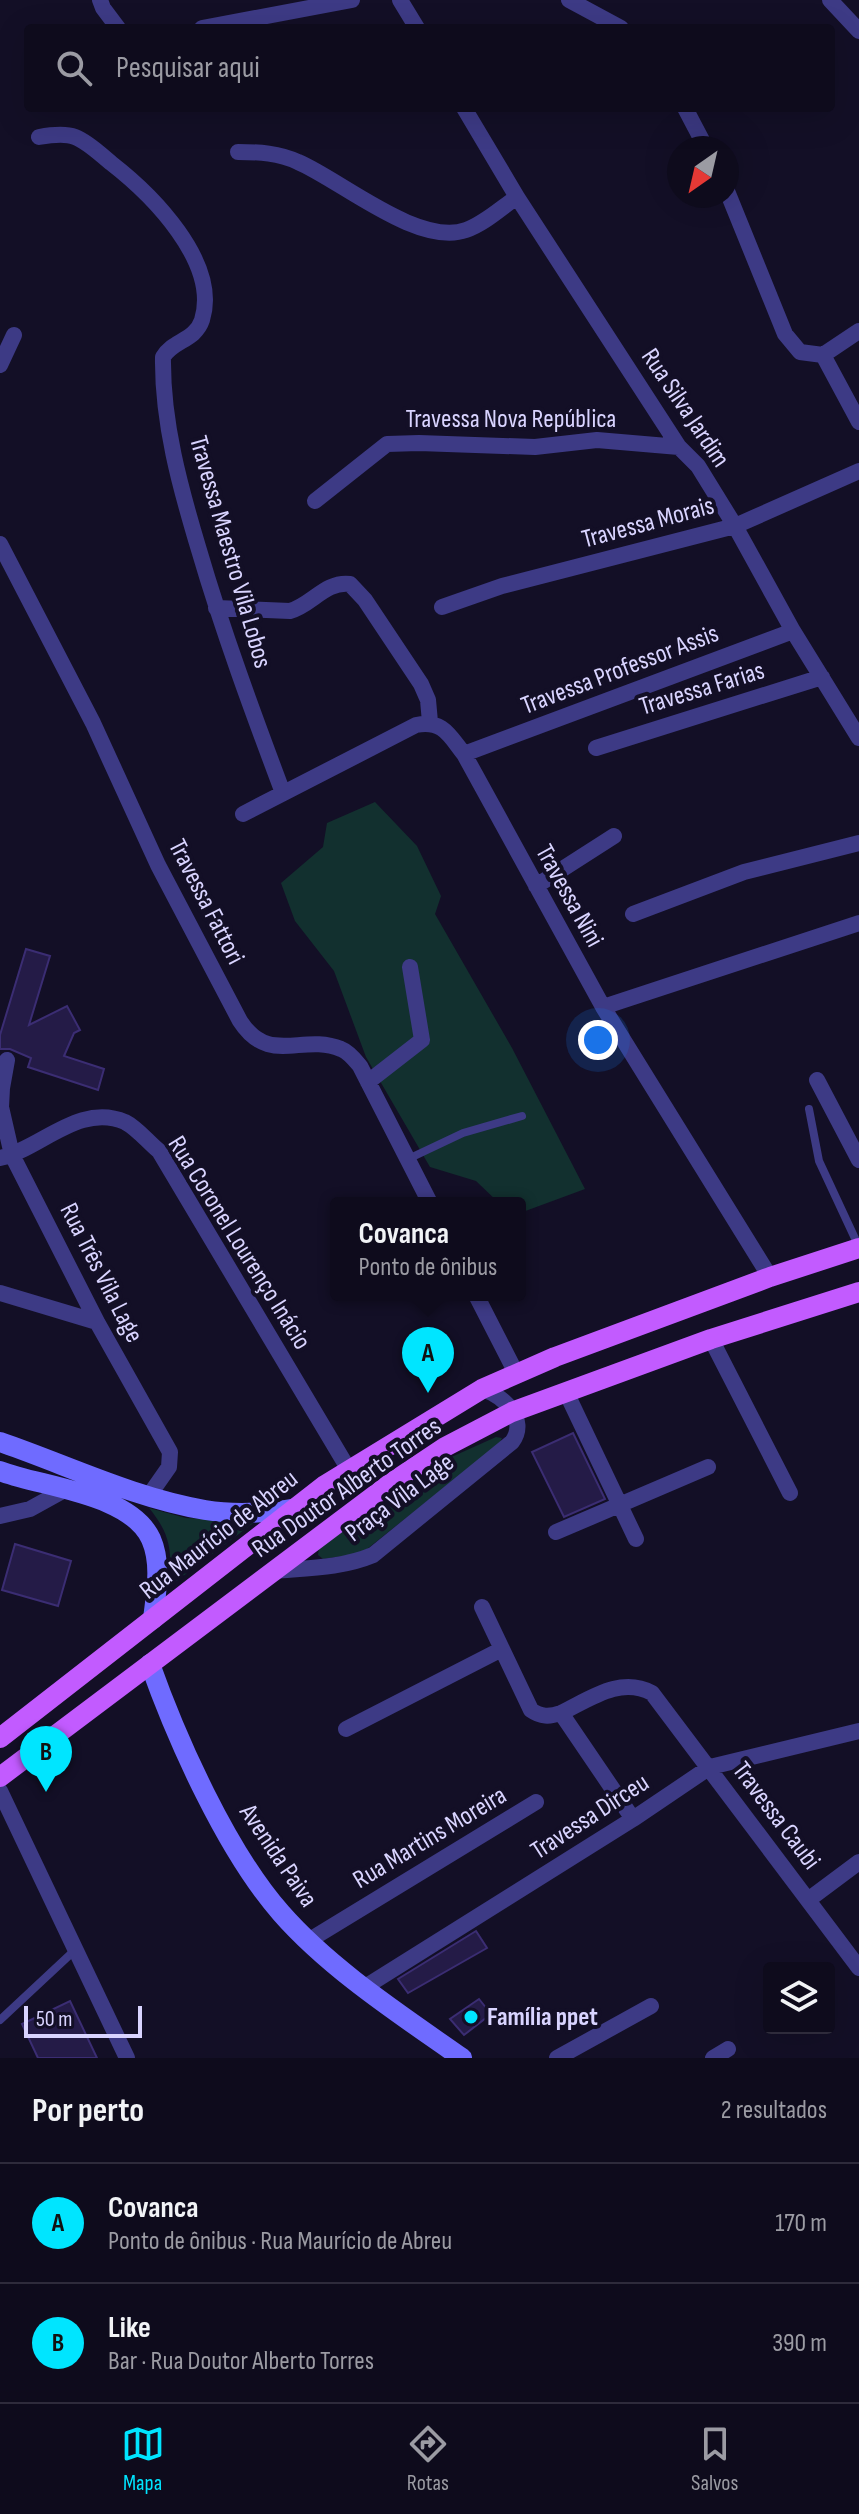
<!DOCTYPE html>
<html lang="pt">
<head>
<meta charset="utf-8">
<style>
  body { margin:0; font-family:"Sofia Sans Condensed",sans-serif; background:#171425; color:#f1f3f6 }
  .controls { position:absolute; right:24px; bottom:24px; display:grid; overflow:hidden; border-radius:8px; box-shadow:0 8px 32px #0002 }
  .controls button { width:72px; height:72px; display:grid; place-items:center; padding:0; border:0; border-bottom:2px solid #2e2b3b; background:#0e0b1c; color:#f1f3f6; font:40px sans-serif }
  .compass { position:absolute; left:667px; top:136px; width:72px; height:72px; border-radius:50%; background:#0e0b1c; box-shadow:0 8px 32px #0002; rotate:214deg }
  .scale { position:absolute; left:24px; bottom:20px; width:118px; box-sizing:border-box; padding-left:8px; border:4px solid #d9d4ff; border-top:0; font-size:22px; line-height:28px; white-space:nowrap; color:#d9d4ff; -webkit-text-stroke:6px #130f26; paint-order:stroke }
  .you { position:absolute; left:598px; top:1040px; width:28px; height:28px; margin:-20px; border:6px solid #fff; border-radius:50%; background:#1a73e8; box-shadow:0 0 0 12px #1a73e833 }
  .badge { display:grid; place-items:center; width:52px; height:52px; border-radius:50%; background:#00e5ff; color:#111; font-size:26px; font-weight:700 }
  .pin { position:absolute; translate:-50% -66px; filter:drop-shadow(0 2px 4px #0008) }
  .pin::after { content:''; position:absolute; top:42px; width:28px; height:24px; background:inherit; clip-path:polygon(0 0,100% 0,50% 100%) }
  .popup { position:absolute; left:330px; top:1197px; width:196px; height:104px; box-sizing:border-box; display:grid; place-content:center; border-radius:8px; background:#0e0b1c; filter:drop-shadow(0 2px 6px #0005); font-size:26px; white-space:nowrap; color:#9b9ba3 }
  .popup b { font-size:30px; color:#f1f3f6 }
  .popup::after { content:''; position:absolute; left:50%; top:100%; margin-left:-16px; border:16px solid transparent; border-top-color:#0e0b1c }
  .list { margin:0; padding:0; list-style:none }
  h2 { display:flex; justify-content:space-between; align-items:center; height:104px; margin:0; padding:0 32px; font-size:34px }
  h2 small { font-size:26px; font-weight:400; color:#9b9ba3 }
  .list li { display:grid; grid-template-columns:52px 1fr auto; gap:24px; align-items:center; box-sizing:border-box; height:120px; padding:0 32px; border-top:2px solid #2e2b3b }
  .list b { display:block; font-size:30px; white-space:nowrap }
  .list p { margin:0; font-size:26px; white-space:nowrap; color:#9b9ba3 }
  .list em { font-size:26px; font-style:normal; color:#9b9ba3 }
  .icon { flex:none; width:44px; height:44px; fill:none; stroke:currentColor; stroke-width:2; stroke-linecap:round; stroke-linejoin:round }
  .map { position:relative; flex:none; width:859px; height:2058px; overflow:hidden }
  .search { position:absolute; background:#0e0b1c; box-shadow:0 8px 32px #0002; left:24px; right:24px; top:24px; height:88px; display:flex; align-items:center; gap:20px; box-sizing:border-box; padding:0 28px; border-radius:8px; color:#9b9ba3; font-size:30px }
  .sheet { height:344px; background:#0e0b1c }
  nav { display:flex; justify-content:space-around; align-items:center; box-sizing:border-box; height:112px; border-top:2px solid #2e2b3b; background:#0e0b1c; font-size:22px; color:#9b9ba3 }
  nav a { display:grid; justify-items:center; gap:4px }
  nav .on { color:#00e5ff }
  .map>svg:first-child { display:block }
  .green { fill:#12302f }
  .building { fill:#241b47; stroke:#3b2d73; stroke-width:2 }
  .lines { fill:none; stroke-linecap:round; stroke-linejoin:round }
  .lane { stroke:#3d3a85; stroke-width:8 }
  .street { stroke:#3d3a85; stroke-width:16 }
  .secondary { stroke:#6f6bff; stroke-width:20 }
  .primary { stroke:#c25bff; stroke-width:20 }
  .poi-dot { fill:#00e5ff; stroke:#130f26; stroke-width:3 }
  .labels { text-anchor:middle; dominant-baseline:central; stroke-width:8; stroke-linejoin:round; paint-order:stroke }
  .street-label { font-size:26px; fill:#d9d4ff; stroke:#130f26 }
  .poi-label { font-size:26px; font-weight:bold; fill:#d9d4ff; stroke:#130f26; text-anchor:start }
</style>
</head>
<body>
<div class="map">
<svg width="859" height="2058" viewBox="0 0 859 2058">
  <rect width="100%" height="100%" fill="#130f26"/>
  <!-- green -->
  <path class="green" d="M375 802 417 846 441 896 435 914 512 1048 585 1189 520 1213V1203H499L476 1181 430 1167 366 1057 334 971 295 921 281 883 323 847 327 823Z
    M496 1437 502 1438 499 1444 367 1549 356 1554 323 1559 318 1555 319 1548 447 1459Z
    M149 1508 186 1518 256 1521 170 1586C171 1551 172 1536 149 1508Z"/>
  <!-- building -->
  <path class="building" d="M26 949 50 956 29 1025 67 1006 80 1030 74 1033 64 1056 104 1069 98 1090 28 1067 31 1058 10 1049H0V1035Z
    M573 1433 605 1499 564 1517 532 1452Z
    M15 1544 71 1561 58 1606 2 1590Z
    M476 1931 487 1948 408 1993 398 1979Z
    M479 1999 491 2014 464 2035 450 2019Z
    M70 2001 97 2058H38L22 2024Z"/>
  <g class="lines">
    <!-- lane -->
    <path class="lane" d="M809 1109 819 1161 859 1247
      M408 1159 463 1133 522 1116
      M0 2020 75 1950"/>
    <!-- street -->
    <path class="street" d="M100 0 103 8 118 28
      M400 0 417 28
      M569 0 621 28
      M830 0 859 31
      M202 28 352 0
      M464 108 517 197 679 447 698 466 735 526 793 631 859 738
      M685 108 706 148
      M39 137C50 135 65 133 75 137 88 142 100 154 111 163 151 194 220 262 202 320 195 341 173 340 163 357 162 422 180 487 199 550 223 632 253 713 283 793
      M238 152C259 152 279 153 298 162 339 179 418 247 466 230 484 224 501 208 517 197
      M727 191 785 334 800 352 823 355
      M823 355 859 422
      M823 355 859 331
      M0 365 14 335
      M315 501 387 444 419 443 535 447 597 440 679 447
      M0 544 93 723 158 865 240 1021C269 1066 302 1033 341 1049 349 1052 355 1060 360 1066L430 1203
      M442 607 502 586 735 526 859 471
      M216 608 290 611C312 605 325 581 350 584L365 600 421 684 428 700 430 722
      M596 748 822 677
      M464 754 793 631
      M243 814 416 725C443 720 449 735 464 754L603 1007 770 1277
      M536 886 614 836
      M633 914 744 872 859 843
      M603 1007 859 923
      M7 1060 2 1088 1 1107 12 1155 97 1322 170 1452 169 1467 148 1497
      M817 1080 859 1160
      M368 1082 422 1040 410 967
      M0 1158C40 1149 80 1102 125 1122 137 1128 148 1142 159 1151L349 1470
      M0 1293 97 1322
      M476 1295 516 1373
      M711 1339 790 1493
      M566 1392 636 1539
      M0 1516 30 1509 68 1488
      M556 1532 708 1467
      M274 1571C308 1568 342 1568 373 1555L512 1442C529 1419 503 1396 482 1389
      M482 1607 531 1710C541 1717 549 1717 561 1713 590 1699 620 1676 652 1693L859 1968
      M561 1713 633 1819
      M346 1729 502 1649
      M0 1791 127 2058
      M808 1900 859 1862
      M308 1941 536 1802
      M365 1987 633 1819 710 1767 859 1731
      M557 2058 651 2006
      M713 2058 728 2049"/>
    <!-- secondary -->
    <path class="secondary" d="M0 1442C67 1465 134 1498 205 1510 235 1515 267 1513 297 1508
      M0 1471C41 1487 130 1493 151 1539 162 1564 156 1593 153 1619
      M150 1664C177 1740 227 1852 281 1913 330 1969 401 2015 462 2058"/>
    <!-- primary -->
    <path class="primary" d="M0 1738 325 1485 482 1389 555 1357 770 1277 859 1248
      M0 1777 391 1483 445 1447 512 1412 711 1339 859 1292"/>
  </g>
  <!-- markers -->
  <circle class="poi-dot" cx="471" cy="2017" r="8"/>
  <g class="labels">
    <!-- street labels -->
    <g class="street-label">
      <text transform="translate(685 408) rotate(56)">Rua Silva Jardim</text>
      <text x="511" y="419">Travessa Nova República</text>
      <text transform="translate(648 523) rotate(-15)">Travessa Morais</text>
      <text transform="translate(230 552) rotate(74)">Travessa Maestro Vila Lobos</text>
      <text transform="translate(620 670) rotate(-21)">Travessa Professor Assis</text>
      <text transform="translate(702 689) rotate(-17)">Travessa Farias</text>
      <text transform="translate(569 896) rotate(61)">Travessa Nini</text>
      <text transform="translate(206 902) rotate(63)">Travessa Fattori</text>
      <text transform="translate(239 1243) rotate(58)">Rua Coronel Lourenço Inácio</text>
      <text transform="translate(101 1273) rotate(63)">Rua Três Vila Lage</text>
      <text transform="translate(347 1488) rotate(-35)">Rua Doutor Alberto Torres</text>
      <text transform="translate(400 1498) rotate(-37)">Praça Vila Lage</text>
      <text transform="translate(219 1535) rotate(-38)">Rua Maurício de Abreu</text>
      <text transform="translate(776 1816) rotate(53)">Travessa Caubi</text>
      <text transform="translate(590 1817) rotate(-33)">Travessa Dirceu</text>
      <text transform="translate(430 1838) rotate(-31)">Rua Martins Moreira</text>
      <text transform="translate(278 1856) rotate(56)">Avenida Paiva</text>
    </g>
    <!-- poi labels -->
    <g class="poi-label">
      <text x="487" y="2017">Família ppet</text>
    </g>
  </g>
</svg>
<div class="controls">
<button><svg class="icon" aria-label="layers" viewBox="0 0 24 24"><path d="M12 4l9 5-9 5-9-5zM3 14l9 5 9-5"/></svg></button>
</div>
<svg class="compass" viewBox="-18 -18 36 36"><path d="M0-13l5 13h-10z" fill="#e53935"/><path d="M0 13l5-13h-10z" fill="#9b9ba3"/></svg>
<div class="scale">50 m</div>
<div class="you"></div>
<div class="pin badge" style="left:428px;top:1393px">A</div>
<div class="popup"><b>Covanca</b>Ponto de ônibus</div>
<div class="pin badge" style="left:46px;top:1792px">B</div>
<div class="search"><svg class="icon" aria-label="search" viewBox="0 0 24 24"><circle cx="10" cy="10" r="6"/><path d="M15 15l6 6"/></svg>Pesquisar aqui</div>
</div>
<section class="sheet">
<h2>Por perto<small>2 resultados</small></h2>
<ul class="list">
<li><span class="badge">A</span><div><b>Covanca</b><p>Ponto de ônibus · Rua Maurício de Abreu</p></div><em>170 m</em></li>
<li><span class="badge">B</span><div><b>Like</b><p>Bar · Rua Doutor Alberto Torres</p></div><em>390 m</em></li>
</ul>
</section>
<nav>
<a class="on"><svg class="icon" aria-label="map" viewBox="0 0 24 24"><path d="M3 6l6-2 6 2 6-2v14l-6 2-6-2-6 2zM9 4v14M15 6v14"/></svg>Mapa</a>
<a><svg class="icon" aria-label="directions" viewBox="0 0 24 24"><path d="M12 3l9 9-9 9-9-9zM9 14v-3h6M13 9l2 2-2 2"/></svg>Rotas</a>
<a><svg class="icon" aria-label="saved" viewBox="0 0 24 24"><path d="M7 4h10v16l-5-4-5 4z"/></svg>Salvos</a>
</nav>
</body>
</html>
